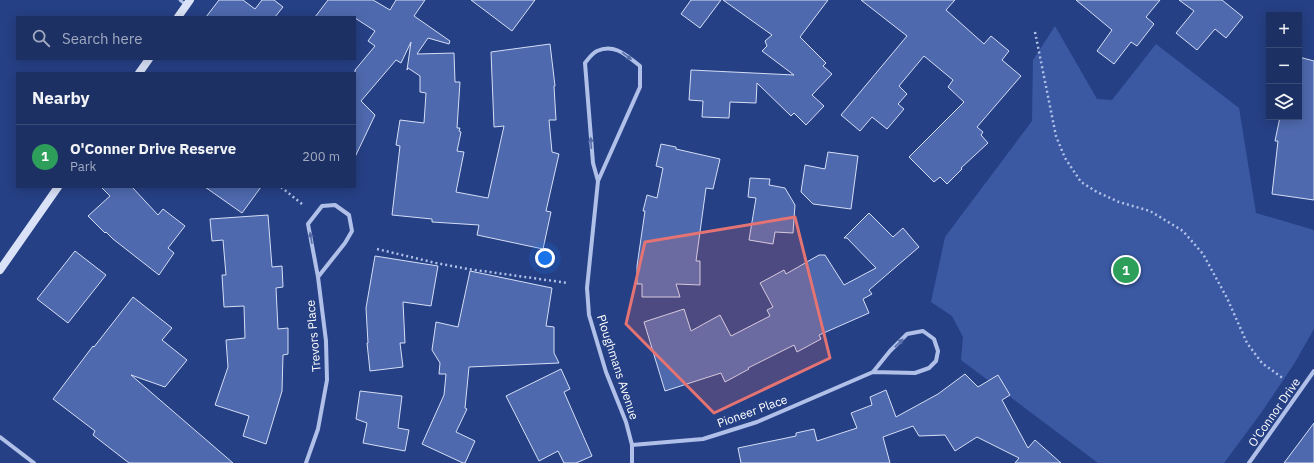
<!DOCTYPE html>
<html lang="en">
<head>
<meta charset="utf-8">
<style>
  body { margin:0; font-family:"IBM Plex Sans",sans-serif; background:#293c6d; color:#f1f3f6 }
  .controls { position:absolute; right:12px; top:12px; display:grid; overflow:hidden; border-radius:0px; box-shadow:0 2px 10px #0003 }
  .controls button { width:36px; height:36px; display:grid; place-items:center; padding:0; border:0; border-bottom:1px solid #3a4b78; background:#1c3064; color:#f1f3f6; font:20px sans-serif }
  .you { position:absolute; left:545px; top:258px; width:14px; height:14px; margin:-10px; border:3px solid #fff; border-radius:50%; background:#1a73e8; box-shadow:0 0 0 6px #1a73e833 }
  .badge { display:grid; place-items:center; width:26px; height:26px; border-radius:50%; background:#d6ab8b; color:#fff; font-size:13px; font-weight:700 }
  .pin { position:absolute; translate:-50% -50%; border:2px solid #fff; box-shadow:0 1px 4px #0006 }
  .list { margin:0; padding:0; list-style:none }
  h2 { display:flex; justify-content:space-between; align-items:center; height:52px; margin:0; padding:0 16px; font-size:17px }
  h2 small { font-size:13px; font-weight:400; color:#a0a9bf }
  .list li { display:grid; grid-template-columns:26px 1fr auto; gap:12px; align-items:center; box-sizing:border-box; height:64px; padding:0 16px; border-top:1px solid #3a4b78 }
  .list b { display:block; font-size:15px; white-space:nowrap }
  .list p { margin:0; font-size:13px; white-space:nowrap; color:#a0a9bf }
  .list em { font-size:13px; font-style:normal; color:#a0a9bf }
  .icon { flex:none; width:22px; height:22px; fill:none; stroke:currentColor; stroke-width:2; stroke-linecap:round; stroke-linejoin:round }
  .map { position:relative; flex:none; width:1314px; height:463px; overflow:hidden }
  .search { position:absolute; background:#1c3064; box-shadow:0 2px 10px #0003; left:16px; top:16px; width:340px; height:44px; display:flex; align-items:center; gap:10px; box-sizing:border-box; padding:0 14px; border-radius:0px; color:#a0a9bf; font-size:15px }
  .panel { position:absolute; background:#1c3064; box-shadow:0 2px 10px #0003; left:16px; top:72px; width:340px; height:116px; border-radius:0px }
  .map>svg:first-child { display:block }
  .green { fill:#3a59a2 }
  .building { fill:#4e69ad; stroke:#d4def6 }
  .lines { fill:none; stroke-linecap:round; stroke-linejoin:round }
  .path { stroke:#b0c0e8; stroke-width:2.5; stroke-dasharray:2 3; stroke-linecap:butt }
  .lane { stroke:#b0c0e8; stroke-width:3 }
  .street { stroke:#b0c0e8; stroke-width:4 }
  .secondary { stroke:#dae2f7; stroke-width:8 }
  .oneway { fill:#566da8 }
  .marked { fill:#e47373; fill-opacity:0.2; stroke:#e47373; stroke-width:3; stroke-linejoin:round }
  .labels { text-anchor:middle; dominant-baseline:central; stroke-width:3; stroke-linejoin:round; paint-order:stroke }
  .street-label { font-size:12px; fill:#fff; stroke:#264085 }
</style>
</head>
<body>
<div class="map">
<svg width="1314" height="463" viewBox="0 0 1314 463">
  <rect width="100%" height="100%" fill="#264085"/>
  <!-- green -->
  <path class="green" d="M1055 26 1097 99 1112 100 1156 44 1239 108 1256 213 1314 230V329L1294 364 1261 413 1224 463H1098L961 360 963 337 952 316 931 302 945 237 1032 121 1033 60Z"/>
  <!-- building -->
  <path class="building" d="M219 0H243L255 9 262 0H274L283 7 275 17H206Z
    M328 0H373L390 10 396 0H425L414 16 450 41 449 44 428 38 417 54 454 53 455 82H460L457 128H460L459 131 461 132 457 151 464 152 456 192 488 198 504 126 494 127 491 52 550 44 555 86H554L556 120H549L552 152 559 154 546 211 551 212 543 249 477 235 479 225 432 222V219L392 215 400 146 396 145 400 120 424 123 426 93 420 92V76L408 68 407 70 411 42 401 63 396 60 361 101 375 115 355 157V70L375 46 368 41 375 31 355 18V17H315Z
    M471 0H535L512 31Z
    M691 0H721L700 28 681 14Z
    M723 0H828L800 37 826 63 823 66 832 74 812 95 824 106 806 125 794 113 791 116 757 83 756 103 730 102 729 118 702 117 703 101 689 100 691 70 794 75 762 51 767 46 765 41 772 35Z
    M861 0H955L946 10 984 44 991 36 1009 51 1002 60 1021 76 977 127 983 132 981 135 988 143 961 168 962 169 947 184 940 177 934 182 909 157 964 102 948 87 953 80 924 56 899 86 907 94 898 104 904 109 887 129 872 117 860 131 841 115 907 36Z
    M1076 0H1160L1146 17 1154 24 1137 46 1131 42 1114 64 1097 51 1112 30Z
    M1179 0H1222L1243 17 1226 38 1215 29 1197 50 1176 33 1194 11Z
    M1299 57 1314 61V200L1272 194 1278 141H1275L1280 117H1299Z
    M661 144 676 147V149L720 159 713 189 706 188 696 261H700V285L676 284 680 297H642V284H637V266L645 211H643L647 195 657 198 663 168 656 166Z
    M828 152 858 156 851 209 813 204 801 192 805 165 825 169Z
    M750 178 770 179 769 185 785 188 795 205 793 233 775 232 773 244 749 240 756 198 748 197Z
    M101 187H132L158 215 163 209 185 226 168 248 174 253 159 275 113 239 106 232 105 233 88 216 110 196Z
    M205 187H261L242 213Z
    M869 213 893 237 903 228 919 247 869 290 872 294 863 299 869 313 819 335 821 339 797 352 794 345 748 368 749 369 725 382 721 373 665 391 644 322 684 309 691 331 720 315 731 336 770 316 767 310 773 307 760 283 784 270 786 274 819 255H825L844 285 876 268 847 238H844Z
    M268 215 272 267 282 266 283 287 276 288 278 329 288 328V354L283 355 282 391 266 444 243 436 249 416 215 405 228 367 226 340 245 338 244 306 224 307 222 275H226L223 240 212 241 210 219Z
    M75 251 106 275 68 323 37 299Z
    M375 256 438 266 431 306 403 302 405 343H400L403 367 370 371 367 343H368L366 308Z
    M470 271 552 288 546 326 554 327V353L559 363 469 367 465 408 467 409 456 432 475 441 465 463H463L422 444 444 395 446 374H439L440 363 432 350 436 322 458 327Z
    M133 297 172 328 162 340 187 360 165 387 131 375 233 463H129L93 435 95 431 53 399 93 346 94 347Z
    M561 369 570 389 564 392 592 456 576 463H564L558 451 539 461 506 396Z
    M965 374 978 387 998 375 1010 395 1002 400 1028 448 1035 440 1061 463H1015L1019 458 977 437 955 451 945 435 919 436 913 426 883 437 890 463H741L738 448 796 436V433L814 429 817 441 857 428 851 413 872 405 870 397 886 390 896 417 938 394Z
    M360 391 402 396 398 428 409 430 405 451 363 443 367 423 356 419Z
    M1314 423V463H1284Z"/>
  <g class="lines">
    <!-- path -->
    <path class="path" d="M1035 32 1056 136 1065 158 1081 182 1097 192 1119 202 1150 211 1183 231 1203 254 1227 298 1247 343 1262 363 1284 379
      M281 187 302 204
      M377 249 436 263 468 269 568 283"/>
    <!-- lane -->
    <path class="lane" d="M180 0 186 5"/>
    <!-- street -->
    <path class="street" d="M598 181 593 163 585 63C588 59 593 53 597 51 615 43 627 56 640 66V87L598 181 587 288 589 315 606 372 626 422 632 445V463
      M0 437 34 463
      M632 445 703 439 757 422 873 372 915 373 929 368 936 361 938 351 934 339 923 331 907 334 890 351 873 372
      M306 463 318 429 327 380 326 341 318 277 308 224 322 206 335 205 349 215 352 231 345 243 318 277
      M1249 463 1314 371"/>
    <!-- secondary -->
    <path class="secondary" d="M178 17 190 0
      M139 73 149 59
      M0 270 58 187"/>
  </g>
  <!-- one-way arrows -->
  <defs><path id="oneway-solid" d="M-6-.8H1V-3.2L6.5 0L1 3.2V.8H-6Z"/></defs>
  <g class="oneway">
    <use href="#oneway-solid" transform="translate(627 56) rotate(37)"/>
    <use href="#oneway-solid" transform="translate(591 143) rotate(-94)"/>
    <use href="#oneway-solid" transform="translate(311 238) rotate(-100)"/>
    <use href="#oneway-solid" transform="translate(899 343) rotate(-44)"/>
  </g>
  <!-- marked area -->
  <path class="marked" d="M795 217 830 358 714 413 626 324 645 242Z"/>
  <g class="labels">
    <!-- street labels -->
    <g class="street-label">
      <text transform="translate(313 336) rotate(-95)">Trevors Place</text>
      <text transform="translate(618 367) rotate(72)">Ploughmans Avenue</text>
      <text transform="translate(752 411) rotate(-20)">Pioneer Place</text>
      <text transform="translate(1274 412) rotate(-55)">O'Connor Drive</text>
    </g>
  </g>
</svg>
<div class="controls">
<button>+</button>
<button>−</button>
<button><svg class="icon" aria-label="layers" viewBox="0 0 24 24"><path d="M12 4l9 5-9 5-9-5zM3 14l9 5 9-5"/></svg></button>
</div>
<div class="you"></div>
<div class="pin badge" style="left:1126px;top:270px;background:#2e9e5b">1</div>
<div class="search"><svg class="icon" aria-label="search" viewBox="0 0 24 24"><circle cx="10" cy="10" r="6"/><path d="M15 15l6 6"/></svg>Search here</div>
<section class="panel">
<h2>Nearby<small></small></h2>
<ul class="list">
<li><span class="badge" style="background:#2e9e5b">1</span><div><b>O'Conner Drive Reserve</b><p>Park</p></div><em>200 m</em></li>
</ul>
</section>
</div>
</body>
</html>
